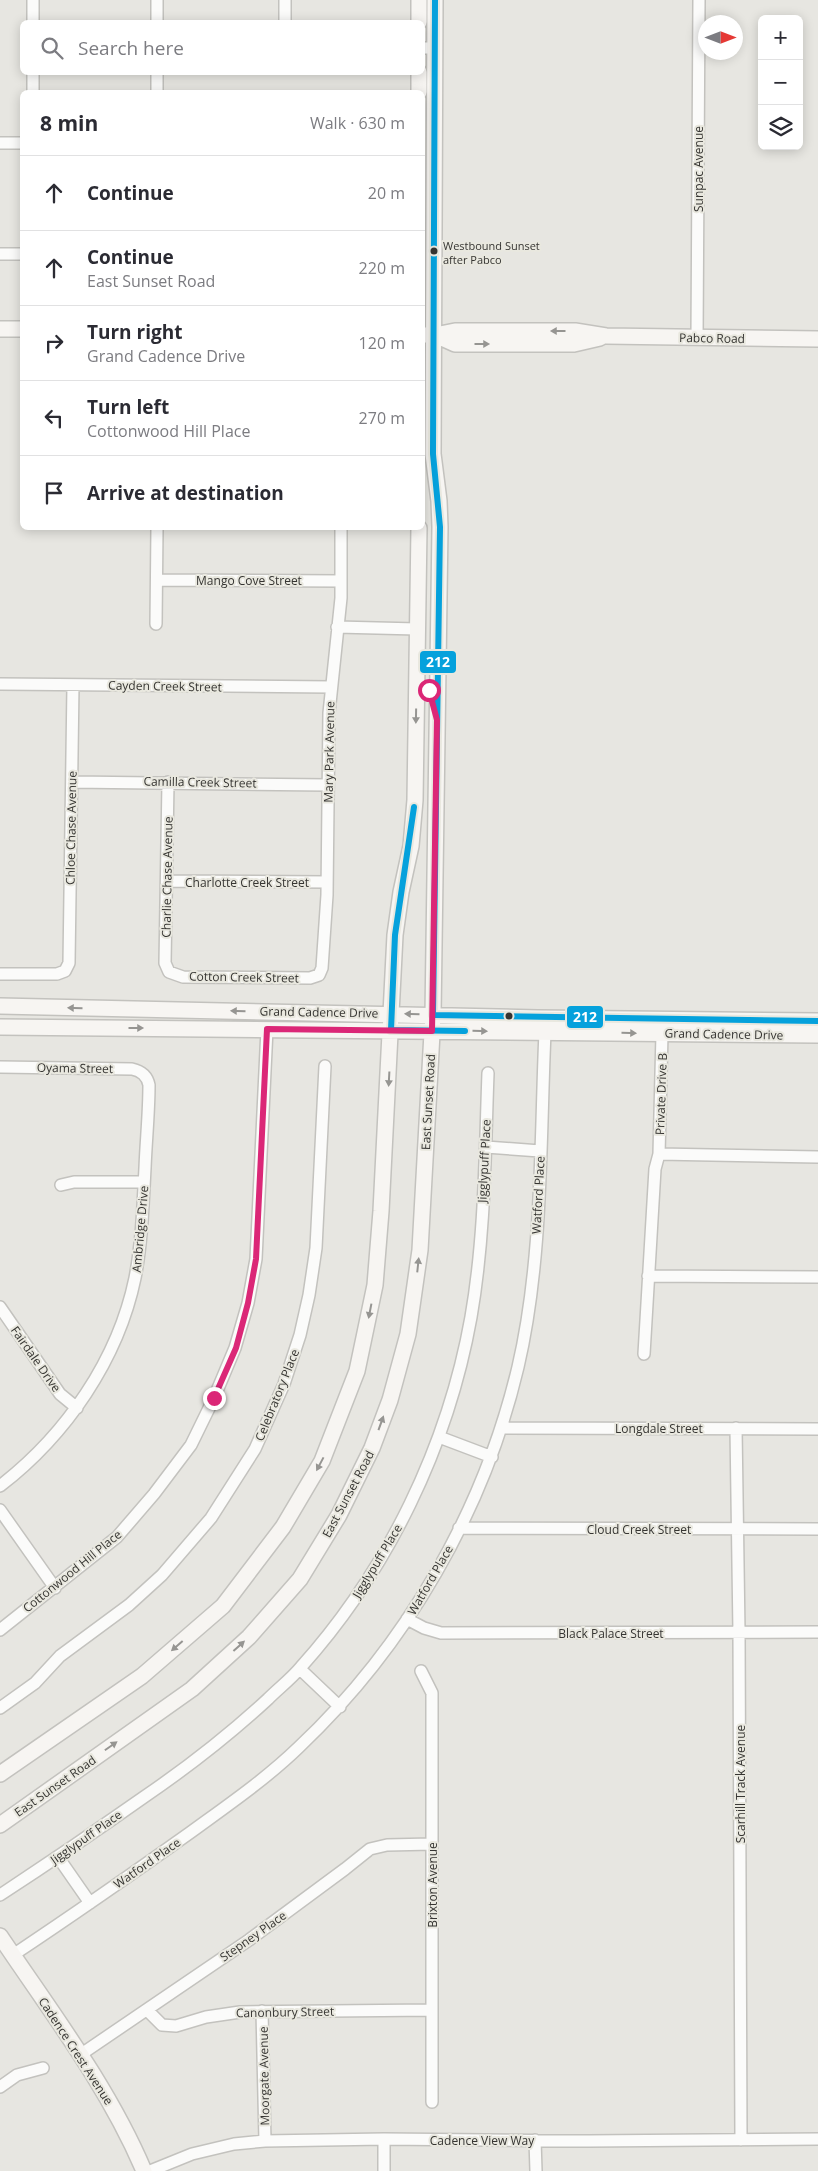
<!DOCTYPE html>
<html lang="en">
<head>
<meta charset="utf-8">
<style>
  body { margin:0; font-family:"Open Sans",sans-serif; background:#f2f2f3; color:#2b2b33 }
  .controls { position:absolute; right:15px; top:15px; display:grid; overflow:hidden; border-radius:8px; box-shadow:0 2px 12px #0003 }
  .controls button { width:45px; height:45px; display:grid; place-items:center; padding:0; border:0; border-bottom:1px solid #e1e1e2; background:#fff; color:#2b2b33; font:25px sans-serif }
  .compass { position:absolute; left:698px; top:15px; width:45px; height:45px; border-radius:50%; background:#fff; box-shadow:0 2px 12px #0003; rotate:90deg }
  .stop { position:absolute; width:15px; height:15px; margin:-11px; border:4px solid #db2777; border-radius:50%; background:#fff }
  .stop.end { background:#db2777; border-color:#fff; box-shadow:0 1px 5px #0008 }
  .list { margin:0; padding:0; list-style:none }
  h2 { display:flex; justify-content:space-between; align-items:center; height:65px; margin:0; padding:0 20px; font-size:21px }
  h2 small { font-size:16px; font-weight:400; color:#7c7c81 }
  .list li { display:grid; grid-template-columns:32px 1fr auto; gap:15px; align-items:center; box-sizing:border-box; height:75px; padding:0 20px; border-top:1px solid #e1e1e2 }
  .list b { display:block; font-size:19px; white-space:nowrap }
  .list p { margin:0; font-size:16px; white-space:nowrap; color:#7c7c81 }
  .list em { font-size:16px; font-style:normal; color:#7c7c81 }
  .icon { flex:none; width:28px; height:28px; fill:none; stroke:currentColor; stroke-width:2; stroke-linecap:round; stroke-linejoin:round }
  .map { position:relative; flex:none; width:818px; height:2171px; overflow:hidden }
  .search { position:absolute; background:#fff; box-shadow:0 2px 12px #0003; left:20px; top:20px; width:405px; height:55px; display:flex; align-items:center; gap:12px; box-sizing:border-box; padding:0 18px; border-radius:8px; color:#7c7c81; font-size:19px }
  .panel { position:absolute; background:#fff; box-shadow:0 2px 12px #0003; left:20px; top:90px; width:405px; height:440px; border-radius:8px }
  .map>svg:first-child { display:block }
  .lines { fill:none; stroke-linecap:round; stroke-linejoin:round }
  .street-casing { stroke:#c3c2be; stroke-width:14 }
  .secondary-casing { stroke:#c3c2be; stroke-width:18 }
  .street { stroke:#fbfbfa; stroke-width:11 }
  .secondary { stroke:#f7f5f2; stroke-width:15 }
  .bus-1-casing { stroke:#e9e8df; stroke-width:10 }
  .bus-1 { stroke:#05a1dc; stroke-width:6 }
  .oneway { fill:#969592 }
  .route { stroke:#db2777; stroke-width:6 }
  .bus-dot { fill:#363532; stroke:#e9e8df; stroke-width:2 }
  .labels { text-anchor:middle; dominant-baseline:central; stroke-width:4; stroke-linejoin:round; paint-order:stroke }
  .bus-label { font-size:11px; fill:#363532; stroke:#e9e8df; text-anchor:start }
  .street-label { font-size:12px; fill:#363532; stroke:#e9e8df }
  .line-badge { stroke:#e9e8df; stroke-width:2 }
  .badge-label { font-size:14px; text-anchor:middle; font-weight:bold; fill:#fff }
</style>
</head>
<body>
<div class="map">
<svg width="818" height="2171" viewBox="0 0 818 2171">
  <rect width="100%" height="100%" fill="#e7e6e1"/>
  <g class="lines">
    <defs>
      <path id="street" d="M285 0V22
        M33 22V0
        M157 22V0
        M422 48H435
        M33 92V72
        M157 92V72
        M0 143H22
        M0 254H22
        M697 338 699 0
        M157 580 341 581
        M156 624 157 528
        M337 627 417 629
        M0 684 331 687
        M72 782 328 785
        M168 782 165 963 169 972 183 977 310 978 319 975 322 968 327 895 329 713 341 598V528
        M167 881 327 882
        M0 974H57L65 971 69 963 73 685
        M0 1067 132 1069C141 1071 147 1075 149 1085 149 1113 146 1141 145 1168 143 1205 142 1242 135 1278 118 1360 66 1435 0 1486
        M486 1147 540 1151
        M659 1154 818 1157
        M61 1185 74 1182H144
        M648 1276 818 1277
        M0 1307 60 1394 77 1408
        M644 1354 655 1169 659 1154 662 1034
        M501 1428 818 1429
        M736 1428 739 1632 741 2140
        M439 1437 492 1457
        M0 1510 55 1588
        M459 1528 818 1529
        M407 1619 424 1628 441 1633 818 1632
        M0 1630 117 1537 154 1494 191 1445 214 1398 235 1348 248 1303 256 1259 267 1029
        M300 1669 340 1707
        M421 1671 432 1693V2102
        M0 1708 35 1683 60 1656 129 1605 162 1575 211 1518 255 1449 284 1384 300 1335 309 1295 316 1248 325 1066
        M58 1857 90 1903
        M0 1895C49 1863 96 1831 144 1797 188 1767 229 1735 268 1699 279 1688 291 1679 301 1667 388 1570 448 1446 471 1317 485 1237 485 1154 488 1073
        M13 1955C73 1915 132 1874 191 1832 228 1805 266 1779 299 1747 406 1646 484 1511 518 1367 543 1260 540 1142 545 1032
        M147 2010 162 2025 176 2026 206 2017 240 2012 432 2010
        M262 2011 265 2141
        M80 2055 249 1940 345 1869 370 1849 387 1845 432 1844
        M0 2087 17 2075 43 2068
        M384 2139V2171
        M535 2140 536 2171
        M150 2171 192 2154 234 2144 265 2141 384 2139 589 2141 818 2139"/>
      <path id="secondary" d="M419 0V22
        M419 72V92
        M0 329H22
        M422 335H435L455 331H575L606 336 818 339
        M435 335 455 344H574L600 338
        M0 1006 538 1018 818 1021
        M0 1027 818 1035
        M0 1774 142 1676 223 1606 283 1527 322 1461 357 1371 375 1285 381 1211 395 935 401 892 411 846 415 800 419 528
        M0 1825 192 1689 249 1637 300 1579 339 1515 372 1448 390 1400 408 1334 420 1250 433 1015 440 527 439 501 433 454 435 0
        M0 1936C51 2012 108 2086 144 2171"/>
    </defs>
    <!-- street casing -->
    <use href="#street" class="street-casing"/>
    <!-- secondary casing -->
    <use href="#secondary" class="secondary-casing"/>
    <!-- street -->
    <use href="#street" class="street"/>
    <!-- secondary -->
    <use href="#secondary" class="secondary"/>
    <defs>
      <path id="bus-1" d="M435 0 433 454 440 527 433 1015 818 1021
        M414 807 395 935 391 1030 465 1031"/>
    </defs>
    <!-- bus-1 casing -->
    <use href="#bus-1" class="bus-1-casing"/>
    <!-- bus-1 -->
    <use href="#bus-1" class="bus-1"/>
  </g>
  <!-- one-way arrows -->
  <defs><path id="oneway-solid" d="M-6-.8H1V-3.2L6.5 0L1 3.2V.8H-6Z" transform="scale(1.25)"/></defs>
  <g class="oneway">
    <use href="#oneway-solid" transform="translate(558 331) rotate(180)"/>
    <use href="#oneway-solid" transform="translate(482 344)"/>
    <use href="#oneway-solid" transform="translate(416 716) rotate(91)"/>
    <use href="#oneway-solid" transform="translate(75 1008) rotate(-179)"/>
    <use href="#oneway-solid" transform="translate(238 1011) rotate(-179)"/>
    <use href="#oneway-solid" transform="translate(412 1014) rotate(-178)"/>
    <use href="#oneway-solid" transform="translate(136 1028)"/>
    <use href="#oneway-solid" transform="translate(480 1031) rotate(1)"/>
    <use href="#oneway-solid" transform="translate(629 1033) rotate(1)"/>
    <use href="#oneway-solid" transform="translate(389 1079) rotate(93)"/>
    <use href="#oneway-solid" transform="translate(418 1265) rotate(-84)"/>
    <use href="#oneway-solid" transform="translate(370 1311) rotate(101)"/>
    <use href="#oneway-solid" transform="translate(381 1423) rotate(-70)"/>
    <use href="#oneway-solid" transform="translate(320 1464) rotate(118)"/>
    <use href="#oneway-solid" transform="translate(177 1646) rotate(139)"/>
    <use href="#oneway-solid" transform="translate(239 1646) rotate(-42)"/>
    <use href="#oneway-solid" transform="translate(111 1746) rotate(-35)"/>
  </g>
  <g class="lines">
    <!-- route -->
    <path class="route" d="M214 1398 236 1348 248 1303 256 1259 267 1029 432 1031 437 720 429 690"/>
  </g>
  <!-- markers -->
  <g class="bus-dot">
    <circle cx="434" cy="251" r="4.5"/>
    <circle cx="509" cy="1016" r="4.5"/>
  </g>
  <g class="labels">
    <!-- bus labels -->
    <g class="bus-label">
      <text x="443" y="245">Westbound Sunset<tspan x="443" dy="14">after Pabco</tspan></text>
    </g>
    <!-- street labels -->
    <g class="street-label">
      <text transform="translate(698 169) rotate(-90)">Sunpac Avenue</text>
      <text transform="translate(712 338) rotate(1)">Pabco Road</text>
      <text x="249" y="580">Mango Cove Street</text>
      <text transform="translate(165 686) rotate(1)">Cayden Creek Street</text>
      <text transform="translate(329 752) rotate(-89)">Mary Park Avenue</text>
      <text transform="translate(200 782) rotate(1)">Camilla Creek Street</text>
      <text transform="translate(71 828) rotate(-89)">Chloe Chase Avenue</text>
      <text transform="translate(167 877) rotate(-89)">Charlie Chase Avenue</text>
      <text x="247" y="882">Charlotte Creek Street</text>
      <text transform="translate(244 977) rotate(1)">Cotton Creek Street</text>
      <text transform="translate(319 1012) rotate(1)">Grand Cadence Drive</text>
      <text transform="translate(724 1034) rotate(1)">Grand Cadence Drive</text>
      <text transform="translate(75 1068) rotate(1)">Oyama Street</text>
      <text transform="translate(661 1094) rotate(-88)">Private Drive B</text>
      <text transform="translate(428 1102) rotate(-87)">East Sunset Road</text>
      <text transform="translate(484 1161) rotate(-87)">Jigglypuff Place</text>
      <text transform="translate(538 1195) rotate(-87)">Watford Place</text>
      <text transform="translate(140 1229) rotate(-85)">Ambridge Drive</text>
      <text transform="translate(36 1359) rotate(55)">Fairdale Drive</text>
      <text transform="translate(277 1395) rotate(-68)">Celebratory Place</text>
      <text x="659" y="1428">Longdale Street</text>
      <text transform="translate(348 1494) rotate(-62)">East Sunset Road</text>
      <text x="639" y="1529">Cloud Creek Street</text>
      <text transform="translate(377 1561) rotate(-59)">Jigglypuff Place</text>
      <text transform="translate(72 1571) rotate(-39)">Cottonwood Hill Place</text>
      <text transform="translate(430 1580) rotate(-60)">Watford Place</text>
      <text x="611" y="1633">Black Palace Street</text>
      <text transform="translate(740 1784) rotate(-90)">Scarhill Track Avenue</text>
      <text transform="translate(55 1786) rotate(-35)">East Sunset Road</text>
      <text transform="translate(86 1837) rotate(-35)">Jigglypuff Place</text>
      <text transform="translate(147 1863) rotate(-35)">Watford Place</text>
      <text transform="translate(432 1885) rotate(-90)">Brixton Avenue</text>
      <text transform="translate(253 1936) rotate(-35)">Stepney Place</text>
      <text transform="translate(285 2012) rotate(-1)">Canonbury Street</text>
      <text transform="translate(76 2051) rotate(57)">Cadence Crest Avenue</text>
      <text transform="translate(264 2076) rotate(-91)">Moorgate Avenue</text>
      <text x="482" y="2140">Cadence View Way</text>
    </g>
  </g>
  <g class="line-badge">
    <rect x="419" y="650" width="38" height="24" rx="5" fill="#05a1dc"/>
    <rect x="566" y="1005" width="38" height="24" rx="5" fill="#05a1dc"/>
  </g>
  <g class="badge-label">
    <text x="438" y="667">212</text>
    <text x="585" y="1022">212</text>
  </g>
</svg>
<div class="controls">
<button>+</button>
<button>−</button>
<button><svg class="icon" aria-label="layers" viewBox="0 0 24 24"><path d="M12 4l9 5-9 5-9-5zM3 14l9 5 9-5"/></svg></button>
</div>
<svg class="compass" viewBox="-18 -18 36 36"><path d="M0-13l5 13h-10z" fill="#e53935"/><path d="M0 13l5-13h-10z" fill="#7c7c81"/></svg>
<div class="stop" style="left:429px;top:690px"></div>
<div class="stop end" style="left:214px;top:1398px"></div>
<div class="search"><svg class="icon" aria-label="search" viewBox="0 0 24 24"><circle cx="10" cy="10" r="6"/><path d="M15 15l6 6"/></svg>Search here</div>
<section class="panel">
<h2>8 min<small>Walk · 630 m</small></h2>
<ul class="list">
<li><svg class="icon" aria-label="ahead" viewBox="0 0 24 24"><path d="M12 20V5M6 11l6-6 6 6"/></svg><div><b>Continue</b></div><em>20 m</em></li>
<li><svg class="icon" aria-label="ahead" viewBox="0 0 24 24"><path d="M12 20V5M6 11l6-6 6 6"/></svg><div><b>Continue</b><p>East Sunset Road</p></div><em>220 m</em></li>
<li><svg class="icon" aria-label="right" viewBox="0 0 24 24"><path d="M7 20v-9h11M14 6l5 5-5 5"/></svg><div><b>Turn right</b><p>Grand Cadence Drive</p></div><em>120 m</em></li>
<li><svg class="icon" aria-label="left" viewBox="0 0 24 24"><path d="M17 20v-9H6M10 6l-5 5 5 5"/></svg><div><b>Turn left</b><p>Cottonwood Hill Place</p></div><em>270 m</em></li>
<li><svg class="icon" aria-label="arrive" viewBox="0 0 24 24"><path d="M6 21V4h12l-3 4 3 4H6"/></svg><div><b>Arrive at destination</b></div></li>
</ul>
</section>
</div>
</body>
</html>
